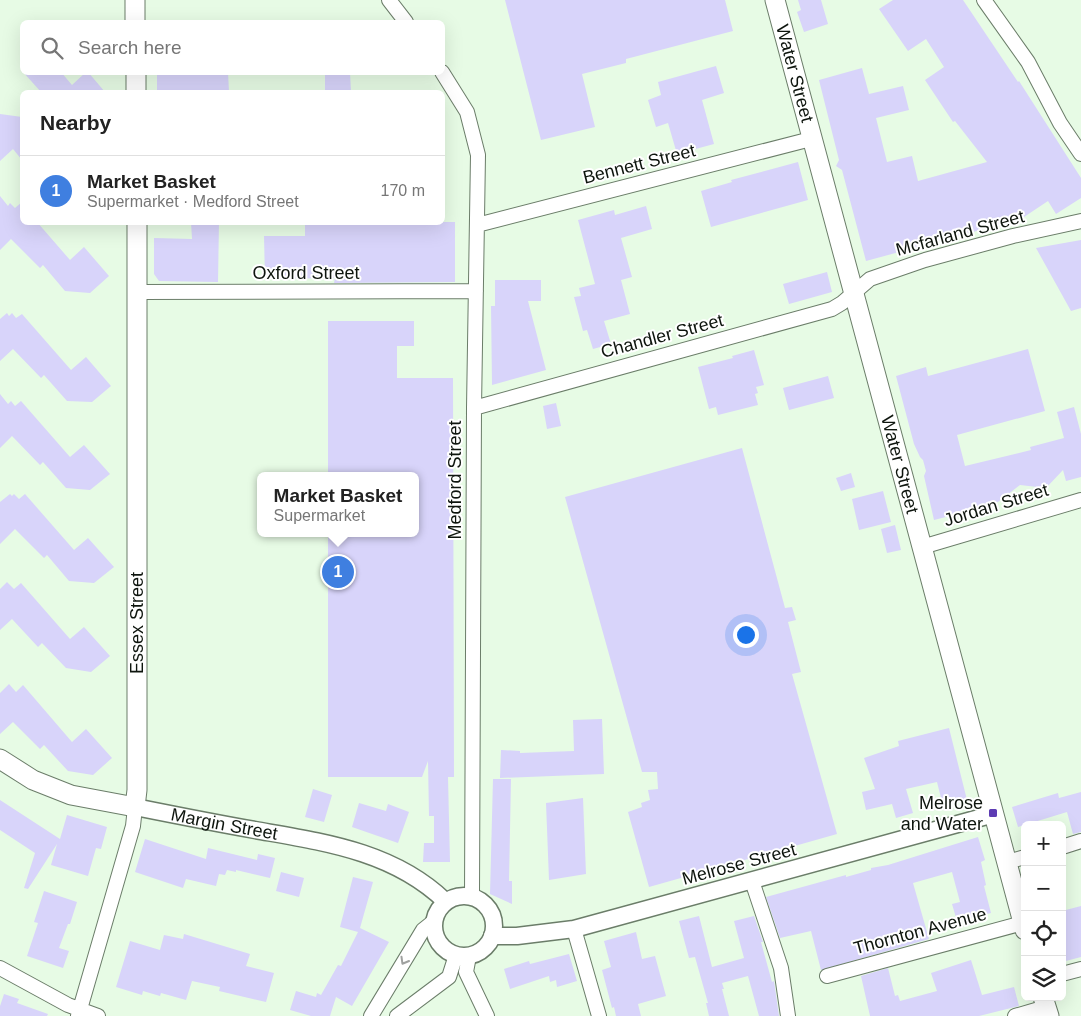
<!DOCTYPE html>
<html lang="en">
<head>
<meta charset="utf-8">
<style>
  body { margin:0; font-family:Arial,sans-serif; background:#f6f6f6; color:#222 }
  .controls { position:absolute; right:15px; bottom:15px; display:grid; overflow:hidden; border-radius:8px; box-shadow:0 5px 20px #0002 }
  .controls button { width:45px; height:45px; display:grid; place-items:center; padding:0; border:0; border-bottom:1px solid #e0e0e0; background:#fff; color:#222; font:25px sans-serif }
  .you { position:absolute; left:745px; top:634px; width:18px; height:18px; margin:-12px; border:4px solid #fff; border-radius:50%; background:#1a73e8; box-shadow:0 0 0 8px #1a73e833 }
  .badge { display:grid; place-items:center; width:32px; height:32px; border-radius:50%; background:#7c3aed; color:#fff; font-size:16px; font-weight:700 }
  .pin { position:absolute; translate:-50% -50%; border:2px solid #fff; box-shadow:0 1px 5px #0006 }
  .popup { position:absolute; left:257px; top:472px; width:162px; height:65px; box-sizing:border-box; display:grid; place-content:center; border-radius:8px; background:#fff; filter:drop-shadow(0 1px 4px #0005); font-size:16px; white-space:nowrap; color:#767676 }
  .popup b { font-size:19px; color:#222 }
  .popup::after { content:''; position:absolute; left:50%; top:100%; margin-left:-10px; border:10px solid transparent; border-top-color:#fff }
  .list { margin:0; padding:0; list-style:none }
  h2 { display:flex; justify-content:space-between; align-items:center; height:65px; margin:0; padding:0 20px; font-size:21px }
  h2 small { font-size:16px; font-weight:400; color:#767676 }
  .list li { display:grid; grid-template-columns:32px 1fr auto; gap:15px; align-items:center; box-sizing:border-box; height:70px; padding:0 20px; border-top:1px solid #e0e0e0 }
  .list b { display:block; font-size:19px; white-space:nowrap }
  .list p { margin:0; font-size:16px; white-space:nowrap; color:#767676 }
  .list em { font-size:16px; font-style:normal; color:#767676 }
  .icon { flex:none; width:28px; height:28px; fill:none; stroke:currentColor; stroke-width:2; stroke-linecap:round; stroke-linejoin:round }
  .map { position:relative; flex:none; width:1081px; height:1016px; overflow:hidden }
  .search { position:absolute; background:#fff; box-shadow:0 5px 20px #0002; left:20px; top:20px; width:425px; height:55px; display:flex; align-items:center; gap:12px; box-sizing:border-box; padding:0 18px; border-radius:8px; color:#767676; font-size:19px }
  .panel { position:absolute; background:#fff; box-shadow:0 5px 20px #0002; left:20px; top:90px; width:425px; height:135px; border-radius:8px }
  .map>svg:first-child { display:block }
  .building { fill:#d8d4fa }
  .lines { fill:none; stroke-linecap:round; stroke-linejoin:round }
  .minor-casing { stroke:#6b7d69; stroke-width:16 }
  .tertiary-casing { stroke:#6b7d69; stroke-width:19 }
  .secondary-casing { stroke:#6b7d69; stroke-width:21 }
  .minor { stroke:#fff; stroke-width:14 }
  .tertiary { stroke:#fff; stroke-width:16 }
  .secondary { stroke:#fff; stroke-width:19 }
  .oneway { stroke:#9fa19f }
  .poi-dot { fill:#5d3bb3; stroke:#fff; stroke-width:2 }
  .labels { text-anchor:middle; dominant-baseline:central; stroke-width:4; stroke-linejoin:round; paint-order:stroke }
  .street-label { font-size:18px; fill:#0e150e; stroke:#fff }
  .poi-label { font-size:18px; fill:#0e150e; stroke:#fff; text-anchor:end }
</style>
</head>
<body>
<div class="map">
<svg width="1081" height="1016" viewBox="0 0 1081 1016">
  <rect width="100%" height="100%" fill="#e7fbe5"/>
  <!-- building -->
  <path class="building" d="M505 0H725L733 31 626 59V63L582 74 595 127 541 140Z
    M798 0H821L828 24 804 32 797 12 801 10Z
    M893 0H963L1018 82 1019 81 1081 178V198L1056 214 1048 201 1021 219 866 261 842 170 836 166 839 160 819 80 862 68 869 94 903 86 909 110 876 118 887 162 912 156 918 181 987 162 955 121 953 122 925 80 944 67 926 39 908 51 879 9Z
    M716 66 724 93 702 100 714 144 677 154 668 123 656 127 648 100 661 95 658 82Z
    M23 72H61L72 85 86 72H88L105 92H41Z
    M157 72H228L229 92H157Z
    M325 72H350L351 92H325Z
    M0 114 22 117V160L13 149 0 161Z
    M798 162 808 200 711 227 701 191 732 182 731 180Z
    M0 196 8 206 10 203 15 208 22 202V222H37L70 260 84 247 109 276 90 293 65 291 43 265 40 268 11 239 0 250Z
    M646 206 652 229 621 238 632 277 621 280 630 314 604 321 611 344 593 349 587 330 583 331 574 297 581 296 579 288 595 284 578 220 614 210 615 215Z
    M191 222H219L218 282 159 281 154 274V238L192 239Z
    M305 222H455V282L334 283 335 278 265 279 264 236H305Z
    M1081 240V308L1071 311 1036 248Z
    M827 272 832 292 789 304 783 284Z
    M495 280H541V301H528L546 370 492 385 491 306H495Z
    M7 313 9 316 12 313 16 318 22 314 71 370 86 357 111 386 92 402 67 401 44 375 41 378 13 349 0 361V319Z
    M328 321H414V346H397V378H453L454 777H448L450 862H423L424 843H434V816H429L428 761 422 777H328V533H416V476H328Z
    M1028 349 1045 411 957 435 965 466 1031 450 1030 447 1064 438 1057 412 1074 407 1081 434V477L1066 481 1063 470 1046 488 1020 485 998 502 980 504 981 508 934 520 924 476 926 471 923 460 920 457 914 444 896 376 926 367 928 376Z
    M754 350 764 385 756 387 758 393 755 394 758 405 718 415 716 407 709 409 698 367 733 358 732 356Z
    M828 376 834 398 789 410 783 388Z
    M0 394 8 404 11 401 15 406 21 401 70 457 84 445 110 474 90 490 66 488 43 462 40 465 12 436 0 448Z
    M556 403 561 426 547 429 543 406Z
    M742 448 785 608 792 607 796 620 788 622 801 672 792 674 837 834 649 887 628 812 642 807 641 803 650 800 648 790 658 789 657 772H642L565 497Z
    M851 473 855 487 841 491 836 478Z
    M883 491 891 522 859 530 852 499Z
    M10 494 12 496 14 494 19 499 25 494 74 550 88 538 114 567 94 583 69 581 47 555 44 558 15 529 0 544V502Z
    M895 525 901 550 887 553 881 529Z
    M7 582 14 589 21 583 70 639 84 627 110 656 91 672 66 668 42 643 38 647 12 619 0 630V589Z
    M9 684 16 692 23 685 72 742 86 729 112 758 93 775 68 771 44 745 40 749 13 722 0 734V693Z
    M602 719 604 774 500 778 501 750 520 751V753L574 751 573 720Z
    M949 728 967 800 943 806 937 782 906 789 913 813 896 818 892 804 866 810 862 792 875 789 864 758 899 746 898 741Z
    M493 779H511L509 881H512V904L490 894Z
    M313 789 332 795 324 822 305 817Z
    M1081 792V832L1073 834 1067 812 1018 827 1012 807 1058 793 1059 798Z
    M583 798 586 874 549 880 546 803Z
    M0 800 60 839 67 815 107 827 101 849 96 848 88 876 51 865 57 844 28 889 24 888 35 853 0 830Z
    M359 803 386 811 388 804 409 812 398 843 352 827Z
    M978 837 985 860 981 862 986 885 984 886 991 913 957 921 952 904 960 902 952 872 913 883 929 939 821 970 811 931 780 938 766 897 846 875V877L871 870V868L888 865Z
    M145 839 206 859 208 848 257 860 258 854 275 858 270 878 236 870V872L227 870 225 875 219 874 216 886 186 879 183 888 135 872Z
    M281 872 304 878 299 897 276 891Z
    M353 877 373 882 360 928 389 942 352 1006 336 997 330 1016H311L290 1010 296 991 316 997 317 993 321 995 338 965 341 966 358 932 340 927Z
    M44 891 77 902 70 924H68L59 948 69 951 63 968 27 956 38 923 34 922Z
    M1081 906V957L1062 962V911Z
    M699 916 712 967 744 958 734 921 754 916 763 942H761L772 982 774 981 779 1016H759L748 976 722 983 724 989H722L729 1016H709L706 1003H708L695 957 689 958 679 921Z
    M636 932 642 959 655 956 666 996 638 1004 641 1016H616L614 1007 612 1008 602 970 611 967 604 941Z
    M184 934 250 954 246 966 274 973 266 1002 219 991 220 987 192 981 186 1000 161 993 160 996 143 991 142 995 116 987 130 941 160 950 164 935 183 939Z
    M569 954 577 981 557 987 556 980 550 982 549 976 510 989 504 969 529 961 530 964Z
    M971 960 982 995 1014 987 1019 1006 979 1016H870L861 976 888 968 895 996 898 995 900 1001 937 991 931 973Z
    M4 994 19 999 17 1003 48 1014 47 1016H0V1006Z"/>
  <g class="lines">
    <defs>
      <path id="minor" d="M389 0 406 22
        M984 0 1028 62 1060 123 1081 154
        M442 72 467 112 478 155 474 408 472 896
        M477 225 811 139
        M137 292 476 291
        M474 408 832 309 842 303 870 279 925 260 1013 236 1081 221
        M922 547 1081 500
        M1062 847 1081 841
        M1007 862 1025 857
        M752 881 781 968 788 1016
        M574 929 599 1016
        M469 956 466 972 487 1016
        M0 968 68 1005 98 1016
        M1062 974 1081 969
        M827 976 1023 923
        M78 1016 133 826 135 807
        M371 1016 423 930 433 922
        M397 1016 449 977 456 955
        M1015 1016 1046 1007"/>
      <g id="tertiary">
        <path id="s1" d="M135 807C175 815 215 823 255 830 323 842 393 851 445 901"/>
        <circle cx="464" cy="926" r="30"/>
        <path d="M492 936H517L574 929 994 814"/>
      </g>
      <g id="secondary">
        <path d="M135 0V22"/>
        <path id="s2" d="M775 0 1025 930"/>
        <path d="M136 72V92"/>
        <path d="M0 759 33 780 71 795 135 807 137 790V222"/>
        <path d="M1043 997 1049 1016"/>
      </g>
    </defs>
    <!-- minor casing -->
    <use href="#minor" class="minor-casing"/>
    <!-- tertiary casing -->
    <use href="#tertiary" class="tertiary-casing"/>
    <!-- secondary casing -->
    <use href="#secondary" class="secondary-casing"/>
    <!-- minor -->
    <use href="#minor" class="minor"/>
    <!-- tertiary -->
    <use href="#tertiary" class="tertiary"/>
    <!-- secondary -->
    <use href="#secondary" class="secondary"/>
  </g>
  <!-- one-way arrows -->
  <defs><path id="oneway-chevron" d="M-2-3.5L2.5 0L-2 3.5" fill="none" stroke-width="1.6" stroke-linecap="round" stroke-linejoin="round" transform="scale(1.25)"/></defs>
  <use class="oneway" href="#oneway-chevron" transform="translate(404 961) rotate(120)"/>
  <!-- markers -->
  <rect class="poi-dot" x="988" y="808" width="10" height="10" rx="2.5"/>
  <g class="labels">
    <!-- street labels -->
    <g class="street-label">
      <text stroke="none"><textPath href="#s2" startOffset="76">Water Street</textPath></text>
      <text transform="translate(639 164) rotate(-14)">Bennett Street</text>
      <text transform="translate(960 233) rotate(-15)">Mcfarland Street</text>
      <text x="306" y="273">Oxford Street</text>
      <text transform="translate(662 336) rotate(-15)">Chandler Street</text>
      <text stroke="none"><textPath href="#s2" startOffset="481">Water Street</textPath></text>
      <text transform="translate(455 480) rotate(-90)">Medford Street</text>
      <text transform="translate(996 505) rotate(-17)">Jordan Street</text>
      <text transform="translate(137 623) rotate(-90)">Essex Street</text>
      <text stroke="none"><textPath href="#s1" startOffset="91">Margin Street</textPath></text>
      <text transform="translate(739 864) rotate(-15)">Melrose Street</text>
      <text transform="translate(920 931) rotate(-15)">Thornton Avenue</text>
    </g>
    <!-- poi labels -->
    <g class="poi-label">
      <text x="983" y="803">Melrose<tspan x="983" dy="21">and Water</tspan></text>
    </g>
  </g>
</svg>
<div class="controls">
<button>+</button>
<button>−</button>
<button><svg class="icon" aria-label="locate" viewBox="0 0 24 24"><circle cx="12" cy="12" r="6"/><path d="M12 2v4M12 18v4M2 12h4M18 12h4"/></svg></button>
<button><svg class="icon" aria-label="layers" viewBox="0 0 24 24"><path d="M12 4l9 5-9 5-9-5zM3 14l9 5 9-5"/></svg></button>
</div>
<div class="you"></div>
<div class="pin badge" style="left:338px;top:572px;background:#3f7fe0">1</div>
<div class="popup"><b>Market Basket</b>Supermarket</div>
<div class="search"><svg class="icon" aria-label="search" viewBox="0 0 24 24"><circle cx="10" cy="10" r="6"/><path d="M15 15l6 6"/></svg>Search here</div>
<section class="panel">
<h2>Nearby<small></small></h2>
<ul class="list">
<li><span class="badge" style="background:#3f7fe0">1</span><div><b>Market Basket</b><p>Supermarket · Medford Street</p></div><em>170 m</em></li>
</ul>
</section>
</div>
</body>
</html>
